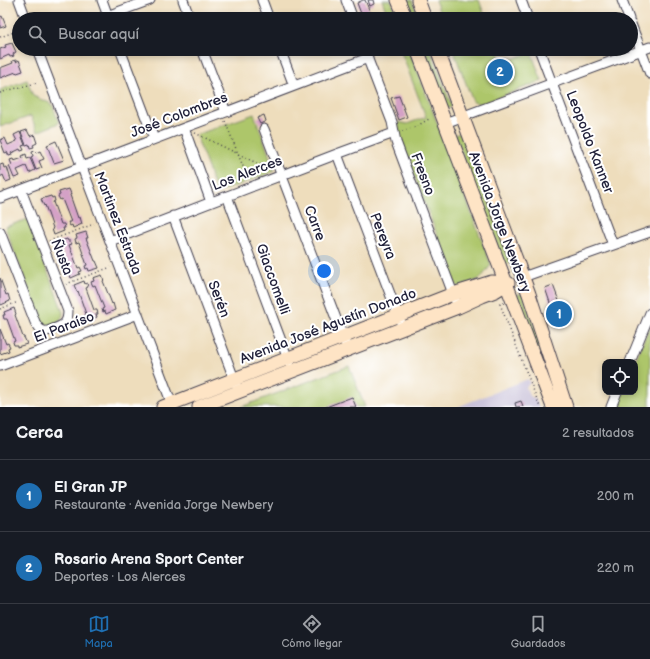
<!DOCTYPE html>
<html lang="es">
<head>
<meta charset="utf-8">
<style>
  body { margin:0; font-family:"Balsamiq Sans",sans-serif; background:#242831; color:#f1f3f6 }
  .controls { position:absolute; right:12px; bottom:12px; display:grid; overflow:hidden; border-radius:8px; box-shadow:0 2px 6px #0003 }
  .controls button { width:36px; height:36px; display:grid; place-items:center; padding:0; border:0; border-bottom:1px solid #363941; background:#171b24; color:#f1f3f6; font:20px sans-serif }
  .you { position:absolute; left:324px; top:271px; width:14px; height:14px; margin:-10px; border:3px solid #fff; border-radius:50%; background:#1a73e8; box-shadow:0 0 0 6px #1a73e833 }
  .badge { display:grid; place-items:center; width:26px; height:26px; border-radius:50%; background:#1f6fb2; color:#fff; font-size:13px; font-weight:700 }
  .pin { position:absolute; translate:-50% -50%; border:2px solid #fff; box-shadow:0 1px 4px #0006 }
  .list { margin:0; padding:0; list-style:none }
  h2 { display:flex; justify-content:space-between; align-items:center; height:52px; margin:0; padding:0 16px; font-size:17px }
  h2 small { font-size:13px; font-weight:400; color:#9ea1a6 }
  .list li { display:grid; grid-template-columns:26px 1fr auto; gap:12px; align-items:center; box-sizing:border-box; height:72px; padding:0 16px; border-top:1px solid #363941 }
  .list b { display:block; font-size:15px; white-space:nowrap }
  .list p { margin:0; font-size:13px; white-space:nowrap; color:#9ea1a6 }
  .list em { font-size:13px; font-style:normal; color:#9ea1a6 }
  .icon { flex:none; width:22px; height:22px; fill:none; stroke:currentColor; stroke-width:2; stroke-linecap:round; stroke-linejoin:round }
  .map { position:relative; flex:none; width:650px; height:407px; overflow:hidden }
  .search { position:absolute; background:#171b24; box-shadow:0 2px 6px #0003; left:12px; right:12px; top:12px; height:44px; display:flex; align-items:center; gap:10px; box-sizing:border-box; padding:0 14px; border-radius:22px; color:#9ea1a6; font-size:15px }
  .sheet { height:196px; background:#171b24 }
  nav { display:flex; justify-content:space-around; align-items:center; box-sizing:border-box; height:56px; border-top:1px solid #363941; background:#171b24; font-size:11px; color:#9ea1a6 }
  nav a { display:grid; justify-items:center; gap:2px }
  nav .on { color:#1f6fb2 }
  .map>svg:first-child { display:block }
  .industrial { fill:#c7c0d8 }
  .green { fill:#adc66b; stroke:#687453 }
  .building { fill:#d4a1c6 }
  .lines { fill:none; stroke-linecap:round; stroke-linejoin:round }
  .street-casing { stroke:#413e4e; stroke-width:11 }
  .secondary-casing { stroke:#413e4e; stroke-width:15 }
  .path { stroke:#413e4e; stroke-width:1.5; stroke-dasharray:1 3; stroke-linecap:butt }
  .street { stroke:#fff; stroke-width:9 }
  .secondary { stroke:#fee4c5; stroke-width:13 }
  .labels { text-anchor:middle; dominant-baseline:central; stroke-width:4; stroke-linejoin:round; paint-order:stroke }
  .street-label { font-size:14px; fill:#22223b; stroke:#fff }
</style>
</head>
<body>
<div class="map">
<svg width="650" height="407" viewBox="0 0 650 407">
  <rect width="100%" height="100%" fill="#fff"/>
  <filter id="ink" filterUnits="userSpaceOnUse"><feTurbulence type="fractalNoise" baseFrequency=".025" numOctaves="2"/><feDisplacementMap in="SourceGraphic" scale="8" xChannelSelector="R" yChannelSelector="G"/><feConvolveMatrix kernelMatrix="1 2 1 2 8 2 1 2 1" color-interpolation-filters="sRGB"/></filter>
  <filter id="wash" filterUnits="userSpaceOnUse"><feTurbulence type="fractalNoise" baseFrequency=".012" numOctaves="4" result="noise"/><feDisplacementMap in="SourceGraphic" scale="16" xChannelSelector="R" yChannelSelector="G"/><feGaussianBlur stdDeviation="0.9" result="paint"/><feColorMatrix in="noise" values="0 0 0 0 0 0 0 0 0 0 0 0 0 0 0 0 0 1.4 0 .05"/><feComposite in="paint" operator="in"/></filter>
  <g filter="url(#wash)">
    <rect width="100%" height="100%" fill="#eeddbc"/>
    <!-- industrial -->
    <path class="industrial" d="M528 379 530 383 526 387 529 396 535 398 539 407H457Z"/>
    <!-- green -->
    <path class="green" d="M382 0H391L398 19H389Z
      M403 0H412L419 19H411Z
      M435 0H479L486 19H442Z
      M400 49H409L491 265 480 279 459 287 456 285 400 138 398 122 407 124 426 117Z
      M422 49H430L452 107 445 109Z
      M453 49H497L502 63 531 52 542 81 481 104 473 102Z
      M27 80 33 96 52 104 59 123 37 132 31 116 0 127V90Z
      M254 114 275 171 217 193 196 135Z
      M462 132 512 262 504 265 455 135Z
      M28 219 63 312C63 324 49 330 41 322L5 227Z
      M519 294H523L561 407H556L517 295Z
      M650 325V407H616L622 392H635V362Z
      M349 366 365 407H241Z"/>
    <g id="blocks">
      <!-- building -->
      <path class="building" d="M363 0H365L373 19H363L357 3Z
        M368 0H373L374 4 370 6Z
        M2 16 6 26 0 28V17Z
        M12 43 16 52 13 54 14 56 10 57 9 55 0 59V49L6 47 5 45Z
        M16 60V62L19 60 23 71 17 73 16 72 0 78V68L13 63 12 61Z
        M399 96 407 117 399 120 391 98Z
        M264 115 266 121 260 124 257 118Z
        M27 130 30 136 34 134 37 143 33 145 34 147 30 148 29 144 26 145 21 132Z
        M20 132 25 145 22 146 24 150 21 151 20 149 16 151 11 153 12 155 9 156 7 152 5 153 0 140 5 138 8 145 17 141 14 135Z
        M56 141 64 160 54 163 47 145Z
        M35 151 36 153 40 151 44 159 39 161 42 168 36 170 31 157 33 156 32 152Z
        M26 154 27 159 30 158 35 170 29 173 26 166 17 170 20 176 14 178 9 166 12 165 10 160 13 159 14 161 23 158 22 156Z
        M3 164 4 168 7 167 11 180 6 182 3 175 0 177V165Z
        M69 189 71 194 70 195 78 218 80 217 82 224 73 228 72 225 70 226 68 222H71L62 199 60 200 58 196 60 195 59 192Z
        M51 196 52 198 54 197 55 201 53 202 61 224H64L65 228H63L64 231 54 235 52 229 53 228 45 205 44 206 41 199Z
        M86 232 88 238H86L95 261H96L99 268 89 271 88 268 86 269 85 266 87 265 79 242 76 243 75 239 77 238 76 235Z
        M67 239 68 241H70L72 244 69 245 78 268 80 267 82 271 79 272 80 274 71 278 69 272 70 271 61 249H60L58 242Z
        M102 275 104 280 103 281 112 304 113 303 115 310 106 314 105 311 103 312 102 309 104 308 95 285 93 286 91 282 94 281 93 278Z
        M0 278 6 295 8 294 10 301 1 305 0 302Z
        M84 281 85 284 87 283 88 287 86 288 94 310H97L98 314H96L97 317 87 321 85 315 86 314 78 291 77 292 74 285Z
        M553 285 565 317 556 320 545 288Z
        M14 308 16 314 15 315 23 337H24L27 344 17 347V345H14L13 342 15 341 7 319H4L3 315H5L4 312Z
        M0 329 6 344 8 343 10 347 8 348 9 351 0 354Z
        M352 397 356 407H326Z
        M521 401 523 406 516 407 515 403Z"/>
    </g>
  </g>
  <g filter="url(#ink)">
    <use href="#blocks" fill-opacity="0" stroke="#413e4e" stroke-width="1"/>
    <g class="lines">
      <defs>
        <path id="street" d="M19 0 26 19
          M102 0 109 19
          M183 0 190 19
          M262 0 269 19
          M346 0 353 19
          M521 0 528 19
          M622 0 629 19
          M99 19 150 0
          M631 24 650 74
          M37 49 173 407
          M120 49 154 139
          M202 49 226 112
          M280 49 294 86
          M364 49 392 122 396 142 458 307
          M539 49 613 245
          M445 123 650 47
          M184 128 211 202
          M264 129 348 350
          M337 154 403 328
          M227 196 289 362
          M0 198 368 58
          M173 216 236 384
          M0 232 35 322C37 326 39 330 44 331 47 332 50 330 53 329 64 325 68 323 68 311L21 190
          M110 241 337 154 394 133
          M523 277 650 232
          M630 362 650 313
          M0 366 138 314
          M611 407 617 392"/>
        <path id="secondary" d="M398 0 406 19
          M418 0 425 19
          M417 49 553 407
          M437 49 529 294 566 407
          M163 407 453 294 492 282 506 283
          M199 407 458 307 482 296 495 291 508 283"/>
      </defs>
      <!-- street casing -->
      <use href="#street" class="street-casing"/>
      <!-- secondary casing -->
      <use href="#secondary" class="secondary-casing"/>
      <!-- path -->
      <path class="path" d="M0 37 17 31
        M0 93 13 89 37 83
        M225 121 248 179
        M402 131 415 127 429 119
        M195 133 271 170
        M49 241 94 224
        M66 284 111 267
        M504 303 500 304 540 407
        M0 309 18 302"/>
      <!-- street -->
      <use href="#street" class="street"/>
      <!-- secondary -->
      <use href="#secondary" class="secondary"/>
    </g>
  </g>
  <g class="labels">
    <!-- street labels -->
    <g class="street-label">
      <text transform="translate(179 115) rotate(-21)">José Colombres</text>
      <text transform="translate(590 142) rotate(69)">Leopoldo Kanner</text>
      <text transform="translate(247 173) rotate(-21)">Los Alerces</text>
      <text transform="translate(423 174) rotate(69)">Fresno</text>
      <text transform="translate(500 222) rotate(69)">Avenida Jorge Newbery</text>
      <text transform="translate(118 223) rotate(69)">Martinez Estrada</text>
      <text transform="translate(315 223) rotate(69)">Carre</text>
      <text transform="translate(383 236) rotate(69)">Pereyra</text>
      <text transform="translate(62 257) rotate(69)">Ñusta</text>
      <text transform="translate(273 279) rotate(70)">Giaccomelli</text>
      <text transform="translate(219 299) rotate(69)">Serén</text>
      <text transform="translate(328 326) rotate(-21)">Avenida José Agustín Donado</text>
      <text transform="translate(64 327) rotate(-21)">El Paraíso</text>
    </g>
  </g>
</svg>
<div class="controls">
<button><svg class="icon" aria-label="locate" viewBox="0 0 24 24"><circle cx="12" cy="12" r="6"/><path d="M12 2v4M12 18v4M2 12h4M18 12h4"/></svg></button>
</div>
<div class="you"></div>
<div class="pin badge" style="left:559px;top:314px">1</div>
<div class="pin badge" style="left:500px;top:72px">2</div>
<div class="search"><svg class="icon" aria-label="search" viewBox="0 0 24 24"><circle cx="10" cy="10" r="6"/><path d="M15 15l6 6"/></svg>Buscar aquí</div>
</div>
<section class="sheet">
<h2>Cerca<small>2 resultados</small></h2>
<ul class="list">
<li><span class="badge">1</span><div><b>El Gran JP</b><p>Restaurante · Avenida Jorge Newbery</p></div><em>200 m</em></li>
<li><span class="badge">2</span><div><b>Rosario Arena Sport Center</b><p>Deportes · Los Alerces</p></div><em>220 m</em></li>
</ul>
</section>
<nav>
<a class="on"><svg class="icon" aria-label="map" viewBox="0 0 24 24"><path d="M3 6l6-2 6 2 6-2v14l-6 2-6-2-6 2zM9 4v14M15 6v14"/></svg>Mapa</a>
<a><svg class="icon" aria-label="directions" viewBox="0 0 24 24"><path d="M12 3l9 9-9 9-9-9zM9 14v-3h6M13 9l2 2-2 2"/></svg>Cómo llegar</a>
<a><svg class="icon" aria-label="saved" viewBox="0 0 24 24"><path d="M7 4h10v16l-5-4-5 4z"/></svg>Guardados</a>
</nav>
</body>
</html>
